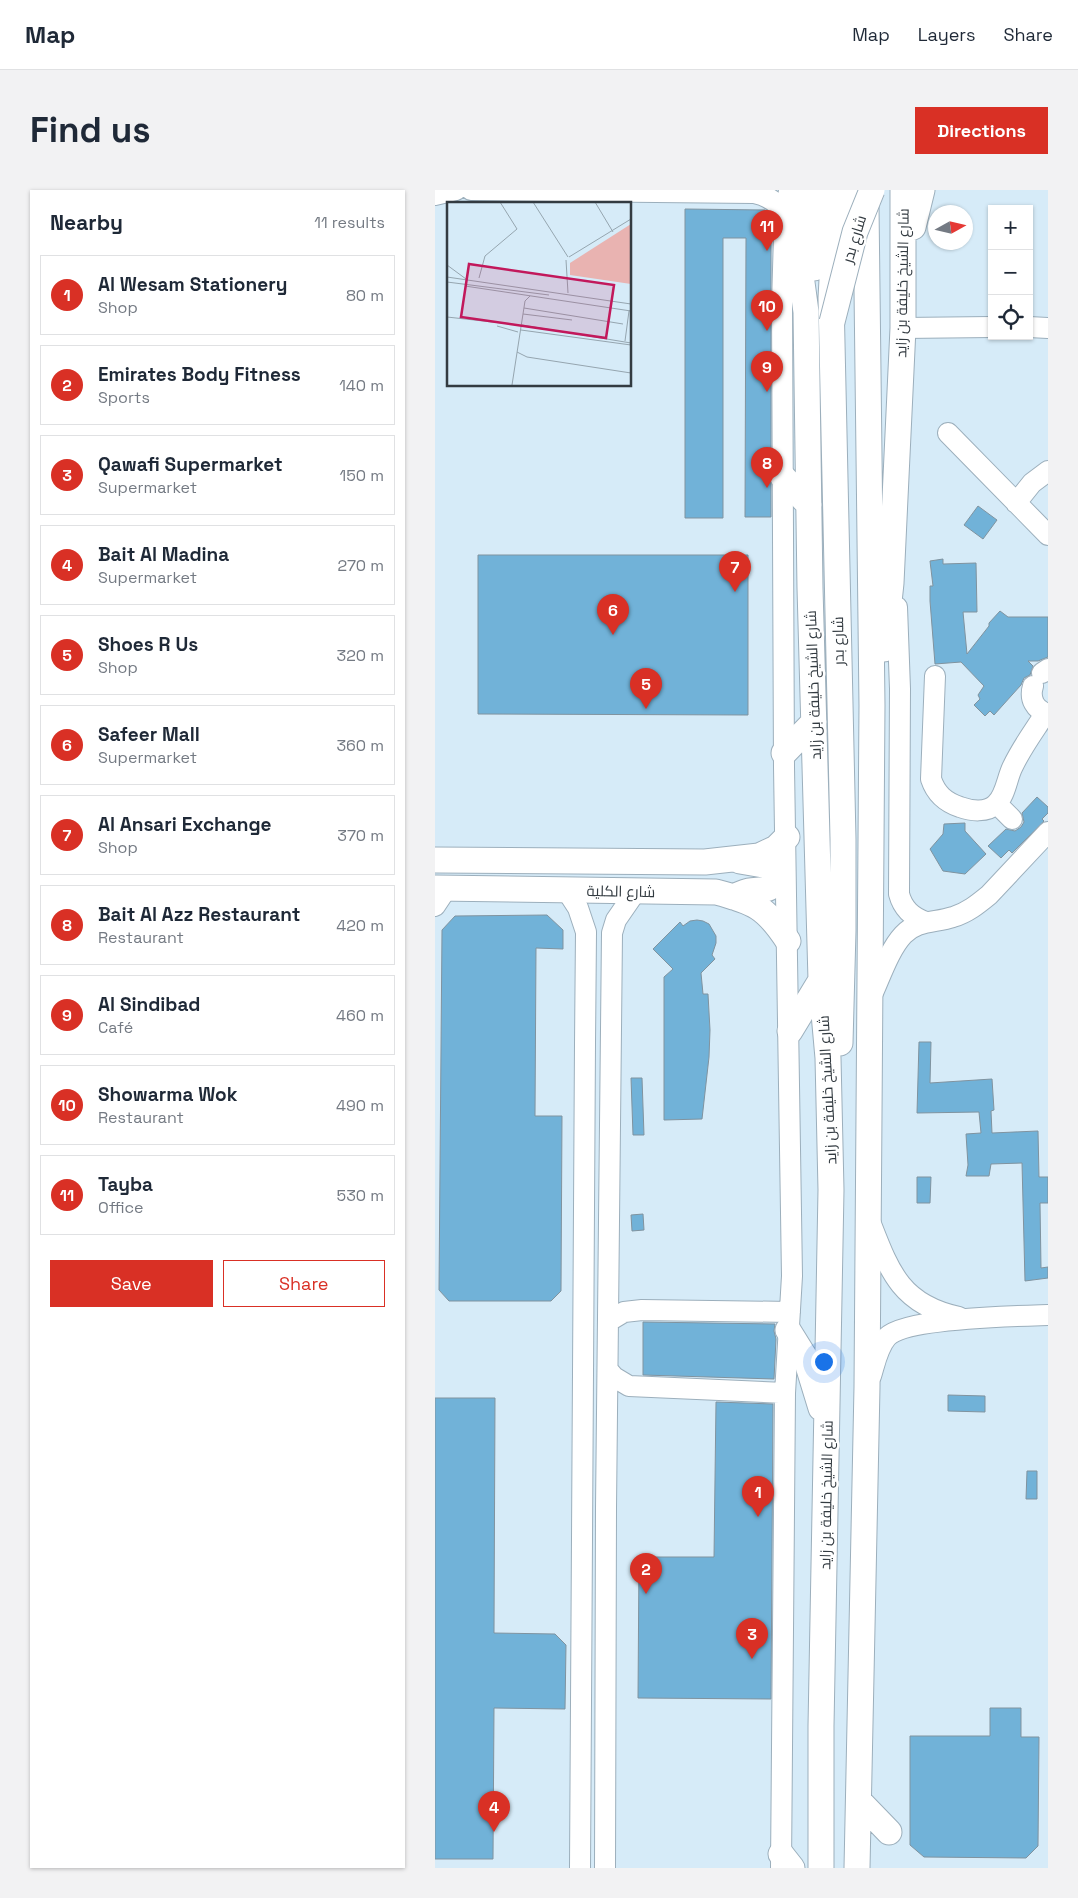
<!DOCTYPE html>
<html lang="en">
<head>
<meta charset="utf-8">
<style>
  body { margin:0; font-family:"Space Grotesk",Cairo,sans-serif; background:#f2f2f3; color:#1f2937 }
  .controls { position:absolute; right:15px; top:15px; display:grid; overflow:hidden; border-radius:0px; box-shadow:0 1px 4px #0004 }
  .controls button { width:45px; height:45px; display:grid; place-items:center; padding:0; border:0; border-bottom:1px solid #e0e1e3; background:#fff; color:#1f2937; font:25px sans-serif }
  .compass { position:absolute; left:493px; top:15px; width:45px; height:45px; border-radius:50%; background:#fff; box-shadow:0 1px 4px #0004; rotate:82deg }
  .you { position:absolute; left:388px; top:1171px; width:18px; height:18px; margin:-12px; border:4px solid #fff; border-radius:50%; background:#1a73e8; box-shadow:0 0 0 8px #1a73e833 }
  .badge { display:grid; place-items:center; width:32px; height:32px; border-radius:50%; background:#d93025; color:#fff; font-size:16px; font-weight:700 }
  .pin { position:absolute; translate:-50% -41px; filter:drop-shadow(0 1px 2px #0008) }
  .pin::after { content:''; position:absolute; top:26px; width:18px; height:15px; background:inherit; clip-path:polygon(0 0,100% 0,50% 100%) }
  .list { margin:0; padding:0; list-style:none }
  h2 { display:flex; justify-content:space-between; align-items:center; height:65px; margin:0; padding:0 20px; font-size:21px }
  h2 small { font-size:16px; font-weight:400; color:#747a83 }
  .list li { display:grid; grid-template-columns:32px 1fr auto; gap:15px; align-items:center; box-sizing:border-box; height:80px; margin:0 10px 10px; padding:0 10px; border:1px solid #e0e1e3; border-radius:0px }
  .list b { display:block; font-size:19px; white-space:nowrap }
  .list p { margin:0; font-size:16px; white-space:nowrap; color:#747a83 }
  .list em { font-size:16px; font-style:normal; color:#747a83 }
  .actions { display:flex; gap:10px; padding:15px 20px }
  .actions a { flex:1; padding:11px 0; border:1px solid #d93025; border-radius:0px; text-align:center; font-size:18px; color:#d93025 }
  .actions .main { background:#d93025; color:#fff }
  .icon { flex:none; width:28px; height:28px; fill:none; stroke:currentColor; stroke-width:2; stroke-linecap:round; stroke-linejoin:round }
  .map { position:relative; flex:none; width:613px; height:1678px; overflow:hidden; border-radius:0px }
  header { display:flex; align-items:center; gap:30px; box-sizing:border-box; height:70px; padding:0 25px; background:#fff; border-bottom:1px solid #e0e1e3 }
  header strong { font-size:24px }
  nav { display:flex; gap:28px; margin-inline-start:auto; font-size:18px }
  .intro { display:flex; align-items:center; justify-content:space-between; box-sizing:border-box; height:120px; padding:0 30px }
  h1 { margin:0; font-size:35px }
  .button { padding:12px 22px; border-radius:0px; background:#d93025; color:#fff; font-size:18px; font-weight:700 }
  main { display:flex; gap:30px; padding:0 30px }
  aside { flex:1; background:#fff; border-radius:0px; box-shadow:0 1px 4px #0004 }
  .map>svg:first-child { display:block }
  .building { fill:#71b2d8; stroke:#80939f }
  .lines { fill:none; stroke-linecap:round; stroke-linejoin:round }
  .minor-casing { stroke:#9cafbc; stroke-width:22 }
  .major-casing { stroke:#9cafbc; stroke-width:27 }
  .minor { stroke:#fff; stroke-width:20 }
  .major { stroke:#fff; stroke-width:25 }
  .major-bridge-casing { stroke:#9cafbc; stroke-width:27; stroke-linecap:butt }
  .major-bridge { stroke:#fff; stroke-width:25 }
  .labels { text-anchor:middle; dominant-baseline:central; stroke-width:5; stroke-linejoin:round; paint-order:stroke }
  .street-label { font-size:15px; fill:#333b41; stroke:#fff }
  .inset-road { fill:none; stroke:#95a5af; stroke-width:1 }
  .view { fill:#c2185b; fill-opacity:0.15; stroke:#c2185b; stroke-width:2.5 }
  .inset-edge { fill:none; stroke:#333b41; stroke-width:2.5 }
</style>
</head>
<body>
<header>
<strong>Map</strong>
<nav><a>Map</a><a>Layers</a><a>Share</a></nav>
</header>
<div class="intro"><h1>Find us</h1><a class="button">Directions</a></div>
<main>
<aside>
<h2>Nearby<small>11 results</small></h2>
<ul class="list">
<li><span class="badge">1</span><div><b>Al Wesam Stationery</b><p>Shop</p></div><em>80 m</em></li>
<li><span class="badge">2</span><div><b>Emirates Body Fitness</b><p>Sports</p></div><em>140 m</em></li>
<li><span class="badge">3</span><div><b>Qawafi Supermarket</b><p>Supermarket</p></div><em>150 m</em></li>
<li><span class="badge">4</span><div><b>Bait Al Madina</b><p>Supermarket</p></div><em>270 m</em></li>
<li><span class="badge">5</span><div><b>Shoes R Us</b><p>Shop</p></div><em>320 m</em></li>
<li><span class="badge">6</span><div><b>Safeer Mall</b><p>Supermarket</p></div><em>360 m</em></li>
<li><span class="badge">7</span><div><b>Al Ansari Exchange</b><p>Shop</p></div><em>370 m</em></li>
<li><span class="badge">8</span><div><b>Bait Al Azz Restaurant</b><p>Restaurant</p></div><em>420 m</em></li>
<li><span class="badge">9</span><div><b>Al Sindibad</b><p>Café</p></div><em>460 m</em></li>
<li><span class="badge">10</span><div><b>Showarma Wok</b><p>Restaurant</p></div><em>490 m</em></li>
<li><span class="badge">11</span><div><b>Tayba</b><p>Office</p></div><em>530 m</em></li>
</ul>
<div class="actions"><a class="main">Save</a><a>Share</a></div>
</aside>
<div class="map">
<svg width="613" height="1678" viewBox="0 0 613 1678">
  <rect width="100%" height="100%" fill="#d6ebf8"/>
  <!-- building -->
  <path class="building" d="M250 19 330 20 336 25V280L334 290 336 294V327H310L311 48H288V328H250Z
    M543 316 562 330 548 349 529 335Z
    M43 365H313V525L43 524Z
    M508 369V374L541 373 542 422H528L532 464 554 436V433L565 421 573 427H613V467L603 471H593L598 476 595 485 589 488 586 495 559 525 555 521 550 526 539 515 545 509 543 505 549 496 526 472 500 474 495 411V396H498L495 371Z
    M602 607 613 617V623L607 629 609 631 577 663 574 660 566 668 553 656 571 639 580 641 586 637 589 632 587 623Z
    M530 633V641L551 664 530 684 508 681 495 659 508 644 509 634Z
    M112 725 128 740V759L101 758 100 926H127L126 1101 116 1111H14L4 1100 7 740 20 726Z
    M262 730 268 731 274 734 281 746V753L277 765 280 769 266 783 268 804H273L275 840 274 867 267 929 229 930V787L238 779 218 759 245 732 248 736 255 731Z
    M484 852H496L495 893 557 889 559 920 556 921 557 943 603 941 604 987H613V1013H605L606 1078 613 1077V1088L590 1091 587 973 556 974 554 986H531L533 975 531 944 546 943 544 922 482 923Z
    M196 888H207L209 945H198Z
    M482 987H496L495 1013H482Z
    M208 1024 209 1040 197 1041 196 1025Z
    M208 1132 340 1134 339 1141 341 1149 339 1189 208 1185Z
    M513 1205 550 1206V1222L513 1221Z
    M0 1208H60L59 1443 120 1444 131 1455 130 1519 59 1518 58 1669H0Z
    M281 1212 338 1214 336 1509 203 1508 204 1367H279Z
    M592 1281H602V1309H591Z
    M555 1518H586V1547H604L603 1656 591 1668 489 1667 475 1655V1546H555Z"/>
  <g class="lines">
    <defs>
      <path id="minor" d="M36 0 319 3C334 6 344 13 351 26
        M0 5 21 0
        M594 137 613 138
        M468 138 557 137
        M513 243 613 345
        M581 313 597 293 613 281
        M462 417 465 499 464 704C468 719 477 727 491 732
        M607 483 613 479
        M500 486 496 589C501 604 510 612 525 617 536 621 552 623 561 614 571 605 572 587 578 576 587 557 599 541 610 524
        M598 496C594 509 600 520 613 524
        M562 614 577 629
        M132 701 143 718 151 742 150 854 145 1678
        M0 716 12 698
        M436 807C445 788 454 760 468 745 482 730 500 733 518 727 532 723 543 714 554 705L613 642
        M436 1034C455 1083 467 1115 524 1127
        M174 1131 189 1122 207 1120 355 1122
        M173 1180 179 1187 194 1196 350 1203
        M436 1186C440 1173 443 1157 452 1147 470 1128 583 1126 613 1125
        M346 1677 350 1203 357 1086 349 577 347 114 349 45 354 0
        M170 1678 171 1319 177 743 181 730 201 701"/>
      <path id="major" d="M369 0 365 78 371 122 375 398 386 790 393 868 396 1000 386 1536V1678
        M478 37 487 0
        M379 78 390 0
        M348 287 374 315
        M449 459 456 393 468 138V0
        M349 563 379 532
        M0 670 270 672 324 666 341 658 352 647
        M0 698 281 702C319 712 331 717 353 751
        M298 707C303 705 309 702 314 701 325 699 339 703 339 687 339 681 338 679 334 676L305 671
        M355 841 386 790
        M405 853 408 741V649L396 108C397 71 403 36 412 0
        M353 1140 371 1169 386 1218
        M424 1611 454 1642
        M346 1664 357 1678
        M422 1678 432 1197 437 515 431 16"/>
    </defs>
    <!-- minor casing -->
    <use href="#minor" class="minor-casing"/>
    <!-- major casing -->
    <use href="#major" class="major-casing"/>
    <!-- minor -->
    <use href="#minor" class="minor"/>
    <!-- major -->
    <use href="#major" class="major"/>
    <defs>
      <path id="major-bridge" d="M397 132 420 42 437 0"/>
    </defs>
    <!-- major-bridge casing -->
    <use href="#major-bridge" class="major-bridge-casing"/>
    <!-- major-bridge -->
    <use href="#major-bridge" class="major-bridge"/>
  </g>
  <g class="labels">
    <!-- street labels -->
    <g class="street-label">
      <text transform="translate(419 49) rotate(-73)">شارع بدر</text>
      <text transform="translate(467 93) rotate(-89)">شارع الشيخ خليفة بن زايد</text>
      <text transform="translate(403 451) rotate(-91)">شارع بدر</text>
      <text transform="translate(378 495) rotate(-92)">شارع الشيخ خليفة بن زايد</text>
      <text transform="translate(186 701) rotate(1)">شارع الكلية</text>
      <text transform="translate(392 900) rotate(-93)">شارع الشيخ خليفة بن زايد</text>
      <text transform="translate(391 1305) rotate(-89)">شارع الشيخ خليفة بن زايد</text>
    </g>
  </g>
  <!-- overview -->
  <g transform="translate(12 12)">
    <rect width="184" height="184" fill="#d6ebf8"/>
    <path d="M184 22V82L123 73V61Z" fill="#e9b3b1"/>
    <path class="inset-road" d="M86 0 121 55M148 0 166 30M122 55 184 17M119 58 121 91M0 63 19 77M0 75 184 102M32 76 38 54 70 27 53 0M0 80 102 93M18 84 184 109M77 106 176 122M76 112 125 118M0 115 72 123M75 123 184 141M50 124 71 130M74 128 184 143M178 139 182 109M70 150 80 155 184 171M65 183 78 99 83 94"/>
    <path class="view" d="M22 62 167 83 159 136 14 115Z"/>
    <rect width="184" height="184" class="inset-edge"/>
  </g>
</svg>
<div class="controls">
<button>+</button>
<button>−</button>
<button><svg class="icon" aria-label="locate" viewBox="0 0 24 24"><circle cx="12" cy="12" r="6"/><path d="M12 2v4M12 18v4M2 12h4M18 12h4"/></svg></button>
</div>
<svg class="compass" viewBox="-18 -18 36 36"><path d="M0-13l5 13h-10z" fill="#e53935"/><path d="M0 13l5-13h-10z" fill="#747a83"/></svg>
<div class="you"></div>
<div class="pin badge" style="left:323px;top:1327px">1</div>
<div class="pin badge" style="left:211px;top:1404px">2</div>
<div class="pin badge" style="left:317px;top:1469px">3</div>
<div class="pin badge" style="left:59px;top:1642px">4</div>
<div class="pin badge" style="left:211px;top:519px">5</div>
<div class="pin badge" style="left:178px;top:445px">6</div>
<div class="pin badge" style="left:300px;top:402px">7</div>
<div class="pin badge" style="left:332px;top:298px">8</div>
<div class="pin badge" style="left:332px;top:202px">9</div>
<div class="pin badge" style="left:332px;top:141px">10</div>
<div class="pin badge" style="left:332px;top:61px">11</div>
</div>
</main>
</body>
</html>
